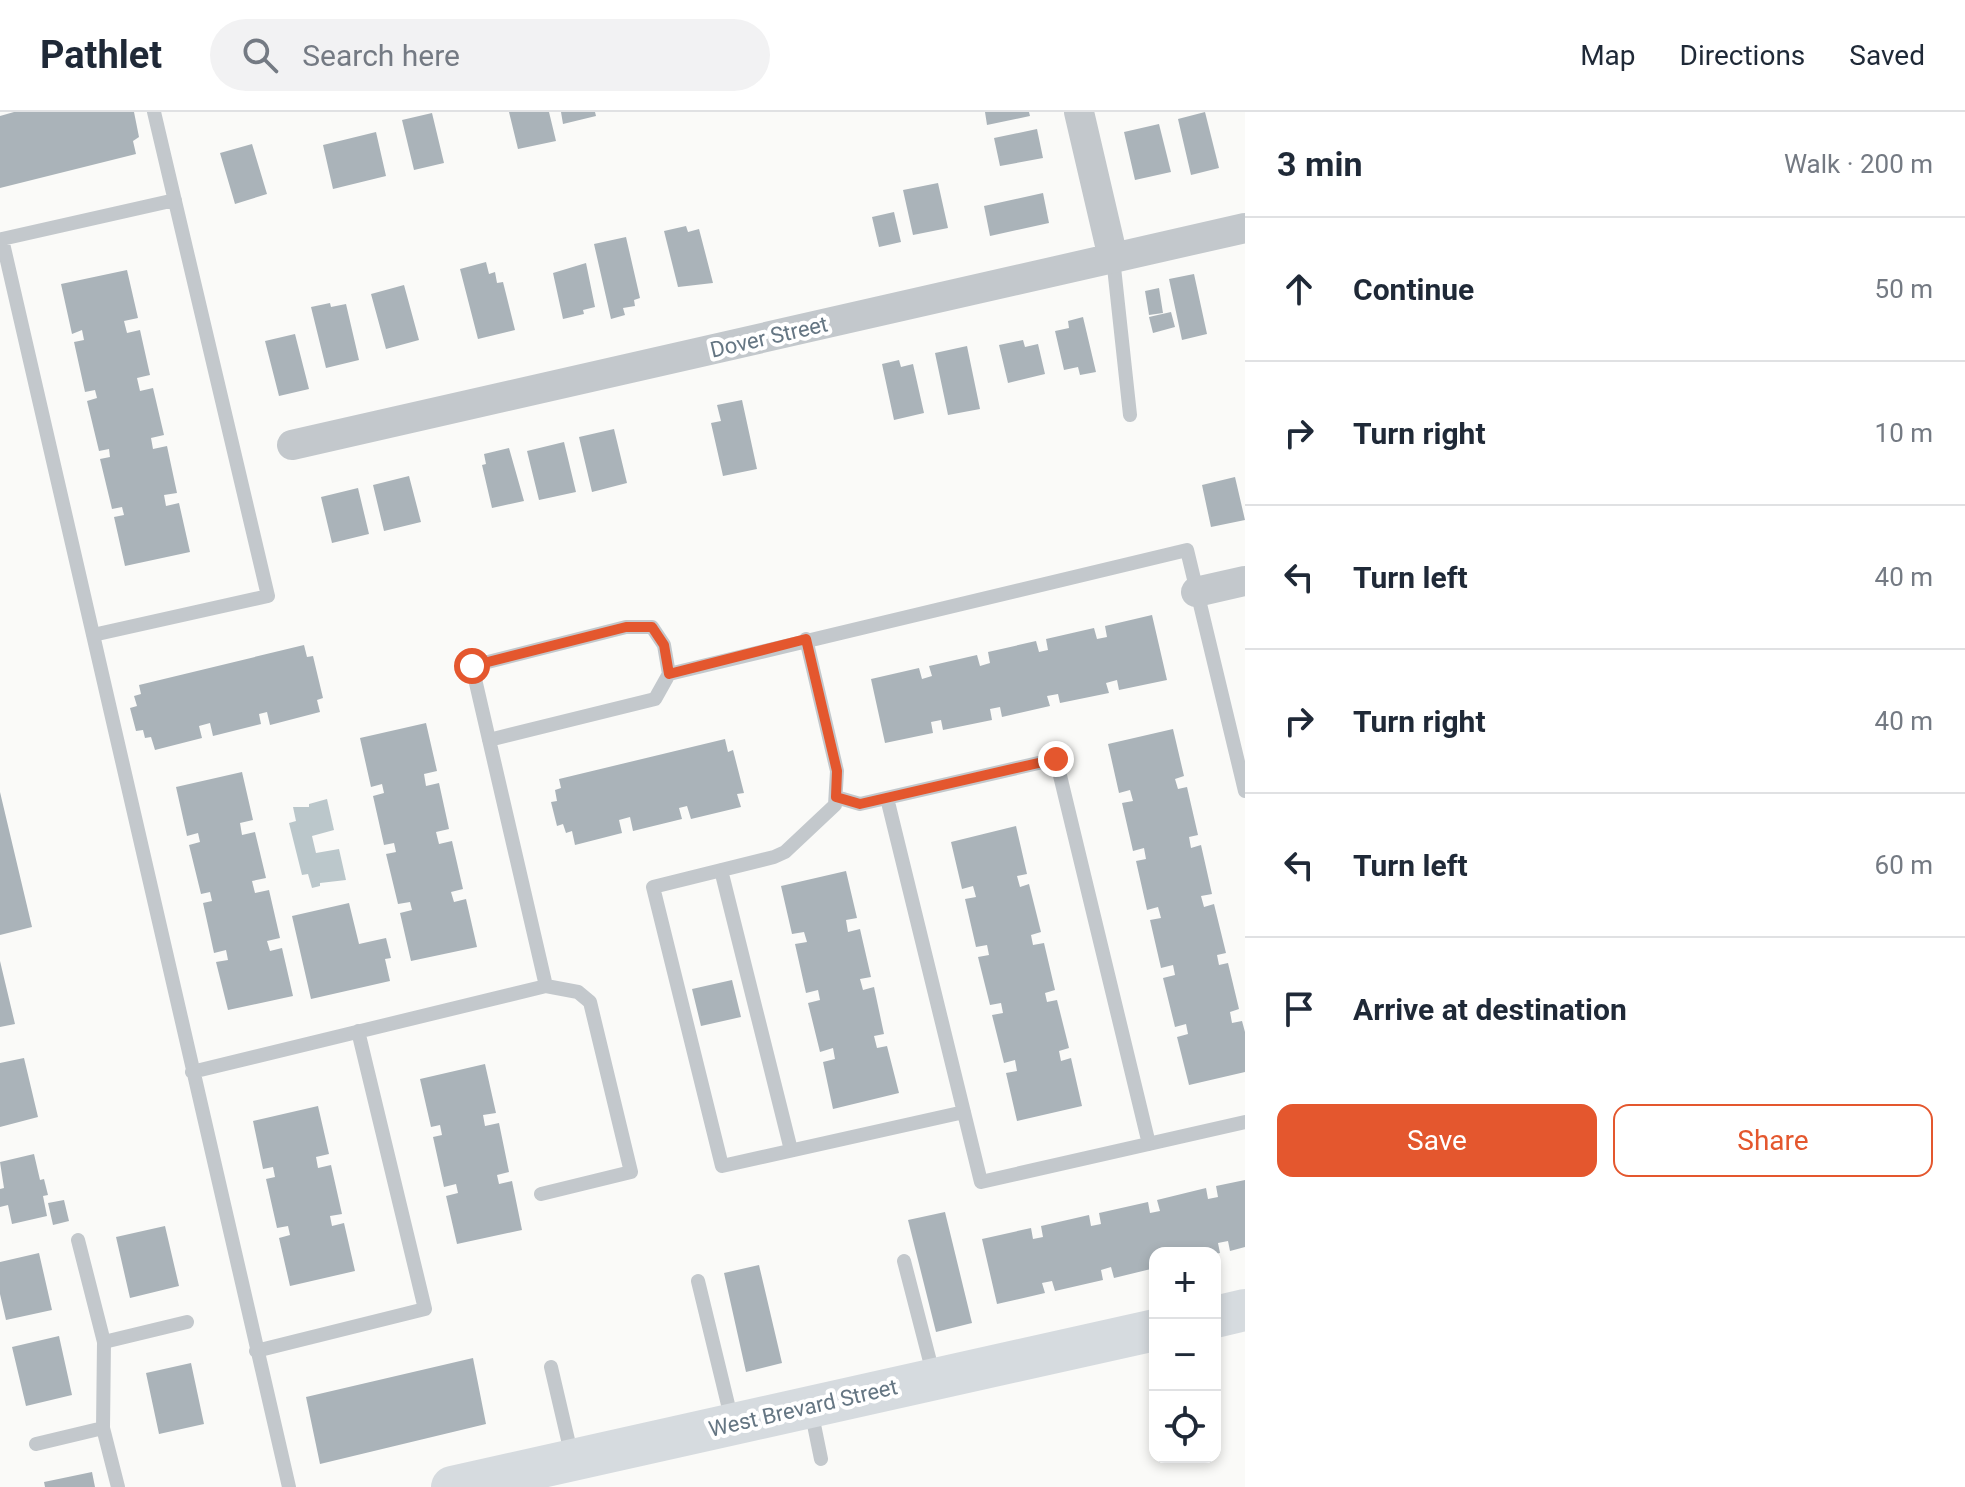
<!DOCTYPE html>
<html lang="en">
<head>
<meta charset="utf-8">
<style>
  body { margin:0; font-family:Roboto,sans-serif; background:#f2f2f3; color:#1f2937 }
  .controls { position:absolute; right:24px; bottom:24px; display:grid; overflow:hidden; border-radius:16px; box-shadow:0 4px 12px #0003 }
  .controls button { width:72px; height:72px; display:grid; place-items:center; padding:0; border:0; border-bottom:2px solid #e0e1e3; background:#fff; color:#1f2937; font:40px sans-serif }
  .stop { position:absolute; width:24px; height:24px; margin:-18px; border:6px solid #e4572e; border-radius:50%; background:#fff }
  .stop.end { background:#e4572e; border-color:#fff; box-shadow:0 2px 8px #0008 }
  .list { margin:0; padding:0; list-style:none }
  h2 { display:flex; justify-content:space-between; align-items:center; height:104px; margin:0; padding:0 32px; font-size:34px }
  h2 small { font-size:26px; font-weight:400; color:#747a83 }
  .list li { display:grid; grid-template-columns:52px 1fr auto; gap:24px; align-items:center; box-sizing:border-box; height:144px; padding:0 32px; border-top:2px solid #e0e1e3 }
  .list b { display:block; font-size:30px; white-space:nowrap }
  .list em { font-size:26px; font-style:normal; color:#747a83 }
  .actions { display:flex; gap:16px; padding:24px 32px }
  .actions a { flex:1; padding:18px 0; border:2px solid #e4572e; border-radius:16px; text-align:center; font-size:28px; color:#e4572e }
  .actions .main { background:#e4572e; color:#fff }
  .icon { flex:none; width:44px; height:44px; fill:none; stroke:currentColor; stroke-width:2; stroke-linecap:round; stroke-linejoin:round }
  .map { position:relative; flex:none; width:1245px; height:1375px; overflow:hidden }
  header { display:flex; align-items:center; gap:48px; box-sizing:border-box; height:112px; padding:0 40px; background:#fff; border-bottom:2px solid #e0e1e3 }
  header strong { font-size:38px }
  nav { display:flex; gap:44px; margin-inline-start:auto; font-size:28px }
  .search { width:560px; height:72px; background:#f2f2f3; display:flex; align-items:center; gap:20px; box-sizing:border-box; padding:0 28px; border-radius:44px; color:#747a83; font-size:30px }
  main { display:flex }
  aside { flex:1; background:#fff }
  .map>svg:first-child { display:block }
  .water { fill:#bbc7cb }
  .building { fill:#aab3b9 }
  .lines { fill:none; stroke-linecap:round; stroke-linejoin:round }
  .lane { stroke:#c3c8cc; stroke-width:14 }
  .street { stroke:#c3c8cc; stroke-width:30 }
  .secondary { stroke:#d6dbdf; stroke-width:42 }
  .route { stroke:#e4572e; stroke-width:10 }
  .labels { text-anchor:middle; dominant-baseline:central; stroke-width:8; stroke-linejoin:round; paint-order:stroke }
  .street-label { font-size:22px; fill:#657683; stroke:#fff }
</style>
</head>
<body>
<header>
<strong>Pathlet</strong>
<div class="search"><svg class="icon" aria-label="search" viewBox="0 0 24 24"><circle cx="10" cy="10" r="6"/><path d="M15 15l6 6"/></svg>Search here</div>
<nav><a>Map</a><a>Directions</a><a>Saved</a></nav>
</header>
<main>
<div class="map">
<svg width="1245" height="1375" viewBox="0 0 1245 1375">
  <rect width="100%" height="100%" fill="#fafaf8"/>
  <!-- water -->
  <path class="water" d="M327 687 334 718 312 724 316 741 339 737 346 768 320 771V774L312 776 308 762 302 763 289 711 296 709 293 695H309V692Z"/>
  <!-- building -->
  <path class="building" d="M14 0H134L139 25 133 29 136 42 0 76V4Z
    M509 0H549L556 29 518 37Z
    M561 0H595L596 4 563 12Z
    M985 0H1029L1030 4 987 13Z
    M1205 0 1219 56 1191 63 1178 7Z
    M432 1 444 51 414 58 402 8Z
    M1159 12 1171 60 1135 68 1124 20Z
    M1037 17 1043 46 1000 54 994 26Z
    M376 20 386 64 333 77 323 33Z
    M252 32 267 82 235 92 220 41Z
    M938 71 948 116 913 123 903 78Z
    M1043 81 1049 111 990 124 984 94Z
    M894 100 901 130 879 135 872 105Z
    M686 114 688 120 699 117 713 171 678 175 664 119Z
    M626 125 640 186 634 188 635 194 623 196 625 203 611 207 594 132Z
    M486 150 489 162 495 160 497 171 503 170 515 218 478 227 460 157Z
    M586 151 595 195 583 198 584 202 563 207 553 161Z
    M127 158 138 206 124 209 127 221 140 218 150 263 137 266 140 279 153 276 164 323 151 326 153 337 167 334 177 381 164 383 166 394 179 391 190 440 125 454 114 405 124 403 122 395 112 397 100 347 110 345 109 337 99 339 87 289 97 286 95 278 85 280 74 230 84 228 82 218 72 222 61 172Z
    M1194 162 1207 222 1182 228 1169 167Z
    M404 173 419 228 386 237 371 182Z
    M1159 176 1163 201 1149 203 1145 179Z
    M330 191 331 195 346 192 359 248 326 256 311 195Z
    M1171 200 1175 215 1153 221 1149 205Z
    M1083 205 1096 260 1080 263 1078 255 1064 258 1055 219 1069 216 1068 209Z
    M295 222 309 277 279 284 265 229Z
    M1023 228 1025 235 1038 232 1045 262 1008 271 999 233Z
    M967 234 980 297 948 303 935 241Z
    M899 248 901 255 913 252 924 301 894 308 882 252Z
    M742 288 757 357 723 364 711 311 721 309 717 293Z
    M614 317 627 371 592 380 579 325Z
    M564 330 576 380 539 388 527 339Z
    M509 336 524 389 492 396 482 353 486 352 484 342Z
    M409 364 421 410 384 419 373 373Z
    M1235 365 1245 408 1211 415 1202 373Z
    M358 376 369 422 332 431 321 385Z
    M1152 503 1167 568 1119 578 1117 568 1106 571 1109 581 1060 591 1058 582 1047 584 1050 594 1002 605 1000 595 990 597 992 608 943 618 941 608 931 610 933 621 885 631 871 567 919 556 922 567 932 564 929 554 977 543 980 554 990 551 988 540 1036 529 1039 540 1048 538 1046 527 1094 516 1097 527 1107 525 1105 514Z
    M304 533 307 545 313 544 323 586 317 588 320 600 270 613 267 600 259 602 261 612 213 624 210 611 199 614 202 626 155 638 151 625 145 626 143 618 136 619 130 596 137 594 134 584 141 582 139 573Z
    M426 611 437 659 424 662 426 674 439 671 449 717 436 720 439 732 452 729 463 777 451 780 454 790 466 787 477 835 411 849 400 801 412 798 410 790 398 792 386 742 396 740 394 731 384 733 373 684 384 681 382 672 371 675 360 626Z
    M1173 617 1184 664 1175 667 1178 677 1187 675 1198 723 1189 725 1191 736 1201 733 1212 782 1201 784 1204 795 1214 792 1226 841 1217 843 1219 853 1228 851 1239 897 1230 900 1232 911 1242 909 1245 920V960L1189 973 1177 925 1188 922 1186 912 1175 915 1163 866 1175 863 1173 853 1161 856 1150 808 1161 806 1158 795 1147 798 1136 749 1146 747 1144 736 1133 739 1122 691 1133 689 1130 678 1119 681 1108 632Z
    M725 627 728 640 733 638 744 681 737 682 741 695 691 707 687 694 679 696 682 707 633 719 630 705 619 708 622 721 575 733 572 719 566 721 563 712 557 714 551 690 557 689 555 678 561 676 559 667Z
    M242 660 253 708 240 711 242 723 255 720 266 766 252 769 255 781 269 778 280 826 267 829 270 839 282 836 293 884 228 898 216 850 228 848 226 838 214 841 203 791 212 789 210 780 201 782 189 733 200 730 198 721 187 724 176 675Z
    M0 680 32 815 0 823Z
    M1016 714 1027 762 1017 764 1020 775 1029 772 1041 820 1031 823 1033 833 1044 831 1055 878 1045 881 1047 890 1057 888 1069 936 1059 939 1061 949 1071 946 1082 994 1017 1009 1006 961 1017 959 1015 948 1004 951 992 903 1003 901 1001 891 990 893 978 845 989 843 987 833 976 835 965 787 976 785 973 774 962 777 951 730Z
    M846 759 857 806 846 808 848 820 860 817 871 865 860 867 863 878 874 875 884 922 874 924 877 936 887 934 899 981 833 997 823 950 835 947 833 936 820 940 808 891 820 888 818 878 806 881 795 832 807 830 804 820 792 822 781 774Z
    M349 791 359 832 386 826 391 846 385 847 390 869 311 887 292 804Z
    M0 849 15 912 0 915Z
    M732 868 741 905 701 914 692 877Z
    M24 946 38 1005 0 1015V951Z
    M485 952 496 1001 483 1003 485 1014 499 1011 509 1060 497 1063 499 1072 512 1069 522 1118 457 1132 446 1084 458 1081 456 1072 444 1075 433 1025 442 1023 440 1013 431 1015 420 967Z
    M318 994 329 1042 316 1045 318 1056 331 1053 342 1102 330 1104 332 1114 344 1111 355 1159 290 1174 279 1126 290 1123 288 1114 277 1116 266 1067 275 1065 273 1055 263 1057 253 1009Z
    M34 1042 40 1068 44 1067 48 1083 43 1084 47 1104 12 1112 8 1093 0 1095V1077L4 1076 0 1050Z
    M1245 1068V1135L1230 1139 1228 1129 1218 1131 1220 1141 1215 1142 1155 1141V1156L1114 1166 1111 1155 1101 1158 1103 1168 1055 1179 1052 1169 1042 1171 1045 1181 997 1192 982 1127 1031 1116 1033 1127 1043 1125 1041 1114 1089 1103 1091 1114 1101 1112 1099 1101 1148 1090 1150 1101 1160 1099 1157 1088 1206 1076 1208 1087 1218 1085 1216 1074Z
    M64 1088 69 1109 53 1113 48 1091Z
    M945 1100 972 1211 936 1220 908 1108Z
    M165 1114 179 1174 130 1186 116 1125Z
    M39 1141 52 1198 6 1208 0 1182V1150Z
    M759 1153 782 1251 746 1260 724 1161Z
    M59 1224 72 1283 26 1294 12 1235Z
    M473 1246 486 1312 320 1352 306 1285Z
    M191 1251 204 1312 159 1322 146 1261Z
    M92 1360 95 1375H45L44 1370Z"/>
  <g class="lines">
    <!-- lane -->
    <path class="lane" d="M175 88 2 127 289 1375
      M1113 146 1130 303
      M93 523 268 484 154 0
      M806 527 837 659 835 693 785 740 774 745 653 775 722 1054 964 1000
      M669 562 1187 438 1245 679
      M489 628 655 587 669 562 664 533 652 515H626L472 554 546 874
      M836 685 860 692 1056 647 1149 1032
      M887 686 981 1070 1245 1010
      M721 758 791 1038
      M192 960 546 874 578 880 590 890 631 1060 541 1082
      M78 1128 104 1230 103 1316 118 1375
      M904 1149 934 1265
      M698 1169 732 1309
      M104 1230 187 1210
      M256 1239 425 1197 358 919
      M551 1255 572 1345
      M811 1298 821 1347
      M36 1332 103 1316"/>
    <!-- street -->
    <path class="street" d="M1079 0 1113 146
      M292 333 1245 116
      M1196 480 1245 469"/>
    <!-- secondary -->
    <path class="secondary" d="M1215 1205 1245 1198
      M452 1375 1155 1218"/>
  </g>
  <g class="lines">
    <!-- route -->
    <path class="route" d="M472 554 626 515H652L664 533 669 562 806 527 837 659 836 685 860 692 1056 647"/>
  </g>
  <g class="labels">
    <!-- street labels -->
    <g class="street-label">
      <text transform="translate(769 225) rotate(-13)">Dover Street</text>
      <text transform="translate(803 1296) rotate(-13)">West Brevard Street</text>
    </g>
  </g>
</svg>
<div class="controls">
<button>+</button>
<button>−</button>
<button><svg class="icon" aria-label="locate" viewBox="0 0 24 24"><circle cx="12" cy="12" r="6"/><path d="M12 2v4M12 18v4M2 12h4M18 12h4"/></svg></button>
</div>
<div class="stop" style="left:472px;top:554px"></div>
<div class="stop end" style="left:1056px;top:647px"></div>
</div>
<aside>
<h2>3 min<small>Walk · 200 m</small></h2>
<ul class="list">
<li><svg class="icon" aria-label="ahead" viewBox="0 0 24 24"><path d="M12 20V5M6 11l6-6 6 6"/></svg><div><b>Continue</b></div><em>50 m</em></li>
<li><svg class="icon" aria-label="right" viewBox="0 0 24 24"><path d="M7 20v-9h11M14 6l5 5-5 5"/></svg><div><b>Turn right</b></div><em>10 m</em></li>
<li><svg class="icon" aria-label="left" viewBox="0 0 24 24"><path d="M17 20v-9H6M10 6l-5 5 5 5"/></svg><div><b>Turn left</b></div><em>40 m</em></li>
<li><svg class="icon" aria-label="right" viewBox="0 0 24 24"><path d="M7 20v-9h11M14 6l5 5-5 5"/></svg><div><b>Turn right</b></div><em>40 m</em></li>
<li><svg class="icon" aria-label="left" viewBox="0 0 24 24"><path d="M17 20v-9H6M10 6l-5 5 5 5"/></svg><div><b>Turn left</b></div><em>60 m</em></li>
<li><svg class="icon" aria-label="arrive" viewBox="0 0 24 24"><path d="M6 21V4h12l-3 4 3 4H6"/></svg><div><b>Arrive at destination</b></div></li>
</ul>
<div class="actions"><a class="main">Save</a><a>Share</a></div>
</aside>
</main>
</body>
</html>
